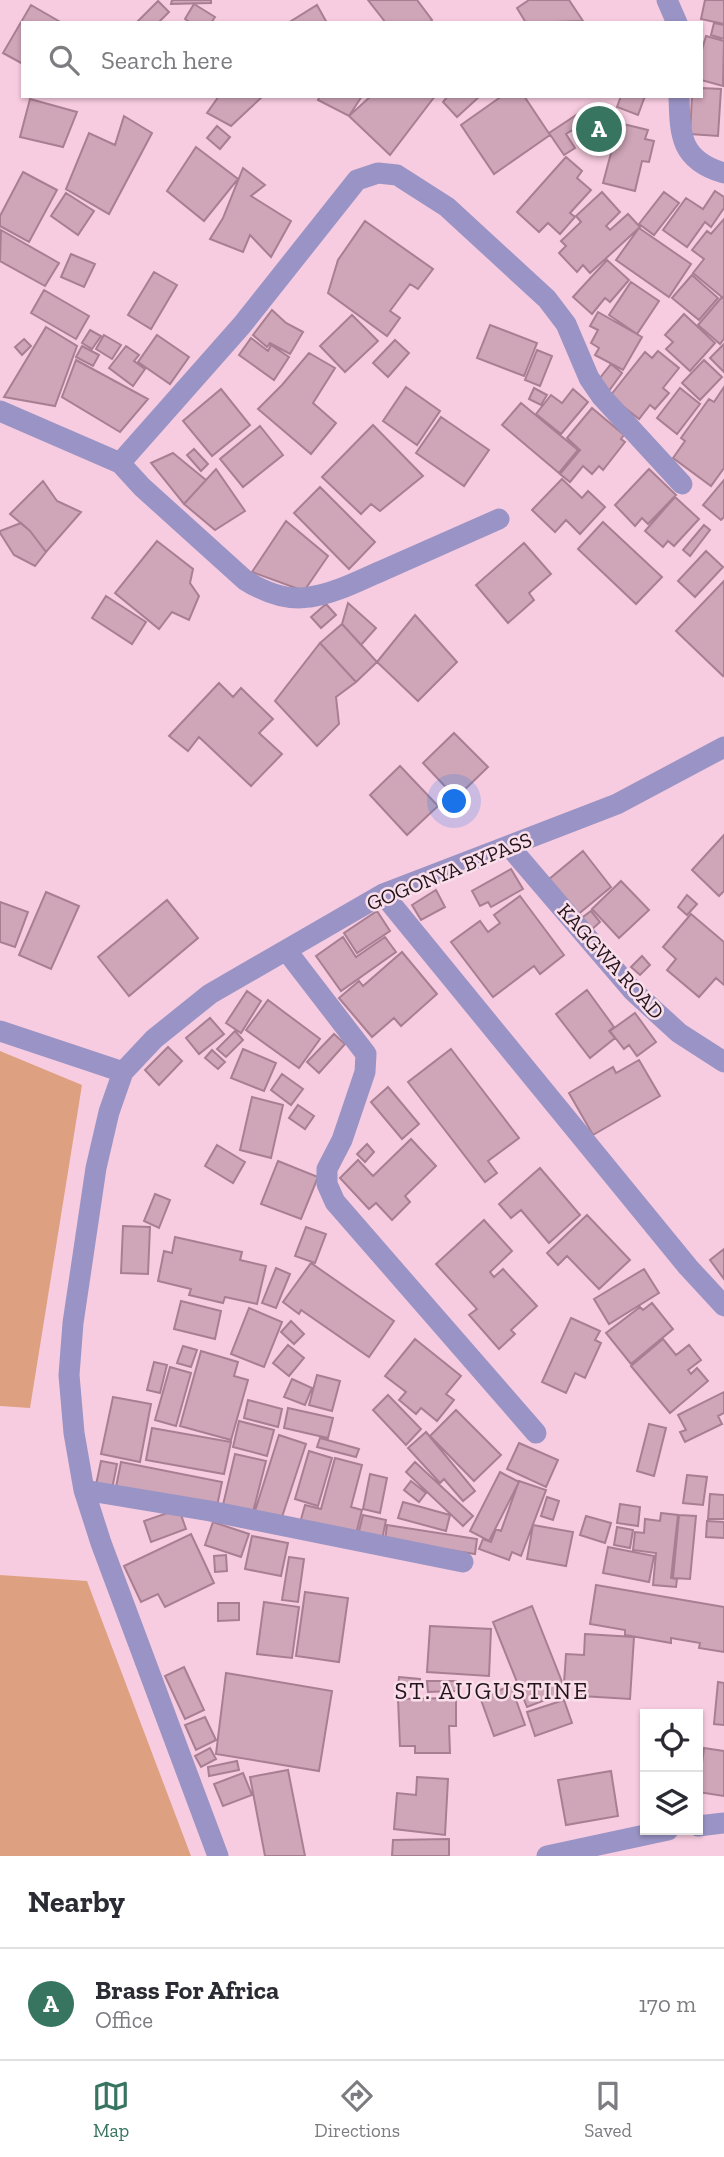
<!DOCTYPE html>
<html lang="en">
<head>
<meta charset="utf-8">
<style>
  body { margin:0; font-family:"Zilla Slab",serif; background:#f2f2f3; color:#2b2b33 }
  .controls { position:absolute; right:21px; bottom:21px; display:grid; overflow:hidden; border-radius:0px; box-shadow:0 2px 5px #0004 }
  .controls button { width:63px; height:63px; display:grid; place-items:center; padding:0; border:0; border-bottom:2px solid #e1e1e2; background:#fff; color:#2b2b33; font:35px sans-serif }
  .you { position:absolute; left:455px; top:802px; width:24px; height:24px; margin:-18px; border:5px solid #fff; border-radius:50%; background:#1a73e8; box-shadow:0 0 0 10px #1a73e833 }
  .badge { display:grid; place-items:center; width:46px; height:46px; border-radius:50%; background:#387561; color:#fff; font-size:23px; font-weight:700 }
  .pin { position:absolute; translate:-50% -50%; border:4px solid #fff; box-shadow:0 2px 7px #0006 }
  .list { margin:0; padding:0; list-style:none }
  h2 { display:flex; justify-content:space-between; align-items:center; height:91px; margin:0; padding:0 28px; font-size:30px }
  h2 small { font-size:23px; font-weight:400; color:#7c7c81 }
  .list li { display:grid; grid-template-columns:46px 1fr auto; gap:21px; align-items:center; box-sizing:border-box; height:112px; padding:0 28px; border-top:2px solid #e1e1e2 }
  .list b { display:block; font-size:26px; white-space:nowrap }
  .list p { margin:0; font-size:23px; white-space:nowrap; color:#7c7c81 }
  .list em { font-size:23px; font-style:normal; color:#7c7c81 }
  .icon { flex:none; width:38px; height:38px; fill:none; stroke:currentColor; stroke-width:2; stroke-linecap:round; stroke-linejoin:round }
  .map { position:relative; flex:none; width:724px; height:1856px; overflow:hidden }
  .search { position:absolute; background:#fff; box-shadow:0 2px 5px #0004; left:21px; right:21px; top:21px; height:77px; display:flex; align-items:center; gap:18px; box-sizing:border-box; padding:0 24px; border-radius:0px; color:#7c7c81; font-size:26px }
  .sheet { height:203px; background:#fff }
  nav { display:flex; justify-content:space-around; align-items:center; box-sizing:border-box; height:98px; border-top:2px solid #e1e1e2; background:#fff; font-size:19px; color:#7c7c81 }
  nav a { display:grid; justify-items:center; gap:4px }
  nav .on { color:#387561 }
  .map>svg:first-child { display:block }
  .green { fill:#dda181 }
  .building { fill:#cfa5b8; stroke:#a87f92; stroke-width:2 }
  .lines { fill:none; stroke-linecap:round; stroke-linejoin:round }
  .minor { stroke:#9994c5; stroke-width:21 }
  .labels { text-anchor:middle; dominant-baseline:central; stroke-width:5; stroke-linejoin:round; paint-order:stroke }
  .street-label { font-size:21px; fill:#24151c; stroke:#fadfeb }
  .quarter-label { font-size:24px; letter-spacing:2px; fill:#24151c; stroke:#fadfeb }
</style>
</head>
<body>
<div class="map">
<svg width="724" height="1856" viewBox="0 0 724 1856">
  <rect width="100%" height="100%" fill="#f8cce0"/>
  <!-- green -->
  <path class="green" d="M0 1051 82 1085 30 1408 0 1406Z
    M0 1575 87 1581 191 1856H0Z"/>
  <!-- building -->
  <path class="building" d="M172 0H211V3L171 4Z
    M368 0H417L432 20 429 23H386Z
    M529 0H569L583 21 526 23 517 8Z
    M705 0H724V24L701 19Z
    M158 1 169 12 158 23H136Z
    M194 4 215 17 211 23H191L185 19Z
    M31 5 62 23H23V64L3 53Z
    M317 5 327 23H288Z
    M714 23 724 25V39L711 35Z
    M706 36 724 41 723 86 701 80V53Z
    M701 88 721 89 718 136 690 134 692 96H701Z
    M219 96H263L231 126 207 113Z
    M320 96H362L349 116 318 100Z
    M371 96H435L390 155 349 116Z
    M448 96H480L457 117 443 102Z
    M502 96H524L550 135 494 174 461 125Z
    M621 96H645L638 115 617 107Z
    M30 99 77 112 63 147 20 137Z
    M578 114 584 123 566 134 575 148 564 155 549 133Z
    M124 116 152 133 109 214 66 189 89 133 115 145Z
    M590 116 648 130 645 139 654 141 649 162 642 161 635 191 603 183 611 153 583 146Z
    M217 126 230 137 220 149 207 138Z
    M196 147 238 179 204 221 167 191Z
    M566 157 582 171 577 178 591 190 570 213 575 217 560 234 548 223 539 232 517 212Z
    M243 168 265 185 251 196 291 221 271 257 250 235 243 252 210 239 223 218Z
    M23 172 57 190 29 242 0 226V216Z
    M715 191 724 197V208L711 227 705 222 687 247 663 230 686 198 703 209Z
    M602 192 620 212 606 226 610 230 628 214 640 227 590 273 583 265 577 272 559 253 566 246 561 241 581 222 576 216Z
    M664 192 679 203 654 235 639 224Z
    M66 193 94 211 78 235 51 216Z
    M724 219V296L723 298 693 273 704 259 692 250 707 231 711 234Z
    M365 221 433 269 418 289 410 284 390 311 400 318 387 336 328 293 338 260Z
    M639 228 691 264 669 297 616 260Z
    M1 230 59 263 45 286 0 261Z
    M71 254 95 264 84 287 61 277Z
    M607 260 629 280 610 302 605 298 592 314 573 297Z
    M154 272 177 285 151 329 128 315Z
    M692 275 718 298 699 320 672 298Z
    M631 282 659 301 637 334 609 315Z
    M44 290 89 316 76 339 31 313Z
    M722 297 724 299V339L720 344 698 325Z
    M272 310 286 323 303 332 290 354 270 343 267 347 253 335Z
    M598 312 642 337 623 370 595 355 599 348 591 343 598 330 590 326Z
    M684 314 715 343 690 371 666 349 673 342 665 335Z
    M352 315 378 341 345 372 320 346Z
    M490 325 537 343 524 376 477 358Z
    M46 327 77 346 55 406 4 397Z
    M90 330 101 336 92 349 82 343Z
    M104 335 121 345 112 359 96 349Z
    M157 335 189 357 170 384 138 362Z
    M251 338 268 351 271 345 289 357 274 380 239 355Z
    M24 339 31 346 22 355 15 347Z
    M395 340 409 353 388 377 373 363Z
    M724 344V372L710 358Z
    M82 346 99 355 93 366 76 357Z
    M126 346 139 355 134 361 145 369 133 386 109 368Z
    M537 350 552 356 540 386 525 380Z
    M658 351 679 368 663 388 669 393 655 409 650 405 639 419 610 396 645 352 652 358Z
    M309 353 335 368 313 403 336 423 311 454 258 409 282 385Z
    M76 360 148 399 120 432 62 397Z
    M704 360 722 377 700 400 682 383Z
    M611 364 622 373 608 392 596 383Z
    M406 387 440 411 417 445 383 421Z
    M724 387V468L711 486 673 458 685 441 681 438 709 399 714 402Z
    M534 388 547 395 541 405 529 399Z
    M680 388 700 404 677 434 657 418Z
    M221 389 250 425 212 456 183 421Z
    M573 389 588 402 561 434 536 414 551 395 562 403Z
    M521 403 578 450 559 473 502 425Z
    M592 408 624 435 621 439 625 442 603 470 599 466 592 474 583 466 570 482 560 474 580 450 567 438Z
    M441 417 489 450 464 486 416 453Z
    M373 425 423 476 380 511 371 504 361 514 322 477Z
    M260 426 283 455 243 487 220 459Z
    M194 449 208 464 201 471 187 455Z
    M173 453 206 480 184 504 151 463Z
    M216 469 245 511 215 530 184 504Z
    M649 469 676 495 648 524 642 518 635 526 615 505Z
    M562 479 582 498 588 491 605 507 580 534 566 520 555 532 532 510Z
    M724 480V517L721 520 703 505Z
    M43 481 57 501 81 512 46 552 30 531 10 514Z
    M320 487 375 542 349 569 294 513Z
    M675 497 699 519 674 546 668 541 663 547 645 531Z
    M286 521 328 556 304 591 252 572Z
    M603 522 662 577 636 604 578 549Z
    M21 523 30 531 46 552 35 566 14 555 0 533V531Z
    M704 525 710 530 690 556 683 550Z
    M157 541 193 569 190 583 199 596 189 620 172 612 159 629 115 593Z
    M524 543 551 574 529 593 534 600 508 623 476 585Z
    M706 551 723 567 695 597 678 581Z
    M724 581V674L723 676 676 631Z
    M106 596 146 622 132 644 92 618Z
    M348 603 376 628 361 645 342 624Z
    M326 604 336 615 321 628 311 617Z
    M415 615 457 662 418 701 377 662Z
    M342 624 377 662 356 682 320 643Z
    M320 643 356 682 336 697 339 724 317 746 275 701Z
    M219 683 233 697 241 688 273 719 259 733 282 754 251 786 199 737 188 751 169 736Z
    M454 733 488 767 456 798 423 763Z
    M400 766 438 806 407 835 370 795Z
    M724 835V891L719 896 692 870Z
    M583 851 611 887 576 916 548 880Z
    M511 869 523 889 491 907 488 902 480 906 472 891Z
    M621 881 649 910 619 938 592 909Z
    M436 890 445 907 421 920 412 905Z
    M46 892 79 906 51 969 19 955Z
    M687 895 697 904 687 915 678 907Z
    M520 896 564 955 540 974 534 966 493 997 451 942 480 921 488 932 500 923 494 915Z
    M167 900 198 938 129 996 98 957Z
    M0 902 28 912 15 947 0 942Z
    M377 911 390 931 357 953 344 933Z
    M591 911 600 922 589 932 579 920Z
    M691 914 724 942V985L716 978 699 997 667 970 676 959 663 947Z
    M343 937 356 957 385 937 396 952 341 991 316 956Z
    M402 952 437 994 401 1026 394 1018 372 1037 339 998 359 981 363 986Z
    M642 956 650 965 640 975 631 967Z
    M587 990 614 1027 609 1031 615 1038 590 1058 556 1014Z
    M247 991 261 1001 241 1033 226 1023Z
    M268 1000 320 1039 299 1068 246 1030Z
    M635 1013 656 1042 637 1056 629 1045 624 1049 610 1031Z
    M210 1018 224 1034 199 1054 186 1038Z
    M235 1031 243 1040 226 1057 217 1049Z
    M334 1034 345 1044 319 1073 307 1062Z
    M168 1047 182 1061 159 1085 145 1070Z
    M243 1049 276 1063 264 1091 231 1078Z
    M451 1049 519 1138 488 1161 497 1173 485 1182 408 1082Z
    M212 1050 225 1062 218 1069 205 1058Z
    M639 1060 660 1096 593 1135 569 1093 613 1067 616 1073Z
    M282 1074 303 1089 291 1105 271 1090Z
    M388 1087 419 1124 402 1139 371 1102Z
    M252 1097 283 1105 271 1158 240 1150Z
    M298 1105 314 1116 305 1129 289 1118Z
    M411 1139 436 1166 405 1196 410 1202 392 1220 376 1203 369 1209 340 1178 358 1160 373 1176Z
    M367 1144 374 1152 365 1162 357 1154Z
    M217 1145 245 1162 233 1183 205 1166Z
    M278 1161 318 1177 301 1219 261 1204Z
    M540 1168 580 1215 549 1243 521 1210 511 1218 499 1204Z
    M155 1194 170 1200 159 1228 144 1221Z
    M587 1215 630 1260 599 1289 567 1256 558 1265 547 1253Z
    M484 1220 512 1251 490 1272 494 1277 503 1269 537 1306 511 1330 515 1334 499 1349 469 1315 477 1309 436 1264Z
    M123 1226 150 1227 148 1274 121 1273Z
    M306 1227 326 1234 315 1263 295 1256Z
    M175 1237 242 1252 240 1260 266 1266 257 1304 225 1297 223 1303 189 1295 191 1289 158 1281 164 1251 172 1253Z
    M724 1249V1279L710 1260Z
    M311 1263 394 1321 369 1357 301 1310 299 1314 283 1302Z
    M276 1268 290 1274 276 1308 262 1303Z
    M644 1269 659 1293 609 1324 594 1299Z
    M181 1301 221 1311 215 1339 174 1329Z
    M652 1303 673 1329 631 1364 606 1333 640 1307 643 1310Z
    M249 1308 282 1322 264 1367 231 1354Z
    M571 1318 600 1331 595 1340 601 1343 585 1378 575 1373 566 1393 542 1382Z
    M291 1321 304 1334 294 1344 281 1332Z
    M415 1339 461 1376 446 1394 454 1400 437 1421 421 1408 416 1414 399 1400 406 1392 385 1376Z
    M663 1339 676 1355 689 1345 701 1360 688 1370 691 1374 697 1368 708 1381 670 1413 631 1366Z
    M288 1345 304 1358 289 1376 273 1363Z
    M183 1346 197 1350 191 1367 177 1363Z
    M201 1351 238 1362 234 1376 248 1380 231 1440 180 1426Z
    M154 1362 167 1365 160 1393 147 1390Z
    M170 1367 191 1373 176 1426 155 1420Z
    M317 1375 340 1381 332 1411 309 1405Z
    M292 1379 312 1388 305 1405 284 1397Z
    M724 1392V1413L718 1416 722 1424 685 1442 680 1432 686 1430 678 1415Z
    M388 1395 421 1429 406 1445 373 1410Z
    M113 1397 151 1404 140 1462 101 1454Z
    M248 1400 282 1409 278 1427 244 1418Z
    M288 1408 333 1418 328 1438 284 1428Z
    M456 1410 501 1455 474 1481 430 1436Z
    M239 1421 274 1430 267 1456 233 1447Z
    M649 1424 666 1428 654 1476 637 1471Z
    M152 1428 231 1442 224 1474 146 1460Z
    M426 1432 475 1491 463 1501 444 1479 440 1483 408 1448Z
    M279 1435 306 1444 281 1520 255 1511Z
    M320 1438 359 1449 356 1457 317 1447Z
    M519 1443 558 1460 546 1487 507 1469Z
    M309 1451 332 1458 318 1506 295 1499Z
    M235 1454 266 1461 253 1512 223 1505Z
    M335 1458 362 1465 351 1507 362 1510 355 1538 300 1523 305 1505 321 1509Z
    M101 1461 117 1464 112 1489 96 1485Z
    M121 1462 222 1482 217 1506 116 1487Z
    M415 1462 473 1516 463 1526 406 1472Z
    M500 1472 519 1482 489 1541 470 1531Z
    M370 1474 387 1478 380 1513 363 1509Z
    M687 1475 707 1477 703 1505 683 1503Z
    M411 1481 426 1493 419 1502 404 1490Z
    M519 1481 546 1490 521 1556 512 1552 509 1560 479 1549 483 1539 491 1542 496 1529 501 1531Z
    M710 1494 724 1495V1519H708Z
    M547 1497 559 1501 553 1520 541 1516Z
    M403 1502 450 1515 446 1531 398 1518Z
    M620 1504 640 1507 638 1526 617 1523Z
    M179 1509 186 1529 151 1542 144 1521Z
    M661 1513 678 1515 671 1578 677 1579 676 1587 653 1585 656 1553 633 1550 635 1532 644 1533 645 1519 660 1521Z
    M363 1515 386 1520 382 1540 358 1535Z
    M679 1515 696 1516 690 1579 673 1578Z
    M586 1516 611 1523 605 1543 580 1535Z
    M707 1521 724 1522V1538L706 1537Z
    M213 1522 249 1534 241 1557 205 1545Z
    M387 1525 477 1539 475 1554 385 1540Z
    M533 1525 573 1532 566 1566 527 1559Z
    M617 1527 633 1530 630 1548 614 1545Z
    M191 1534 214 1583 165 1607 158 1594 141 1602 124 1566Z
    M252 1536 288 1543 281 1576 245 1569Z
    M608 1547 654 1556 649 1582 603 1573Z
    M226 1555 227 1571 215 1572 214 1556Z
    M289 1557 304 1559 298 1602 282 1600Z
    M596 1585 724 1607V1652L699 1648 700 1643 671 1638V1643L625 1635V1630L590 1624Z
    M305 1592 348 1598 339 1662 296 1656Z
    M264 1602 299 1607 292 1658 257 1654Z
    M218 1603H239V1620L218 1621Z
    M532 1606 566 1692 527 1707 493 1622Z
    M430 1626 491 1629 489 1676 427 1672Z
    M585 1634 634 1637 630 1699 581 1696 582 1684 564 1683 566 1654 584 1655Z
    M184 1667 204 1710 185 1719 165 1676Z
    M226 1673 332 1691 319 1771 216 1754Z
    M399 1677 420 1679V1688L398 1687Z
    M427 1681H456V1691L428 1692Z
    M718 1682 724 1683V1725L714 1724Z
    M511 1686 525 1725 494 1736 480 1697Z
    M456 1698V1726H449L450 1753H415V1746H400L398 1699Z
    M564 1700 572 1723 535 1736 527 1712Z
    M205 1717 216 1740 196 1750 185 1725Z
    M210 1748 216 1759 201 1767 195 1756Z
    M704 1748 724 1751V1796L698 1792Z
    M237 1761 239 1770 209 1776 208 1767Z
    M288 1770 305 1856H265L250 1777Z
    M611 1771 618 1816 566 1825 558 1780Z
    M243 1773 252 1795 223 1806 214 1784Z
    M417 1777 448 1779 445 1835 394 1829 397 1793 416 1795Z
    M449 1839V1856H392L393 1840Z"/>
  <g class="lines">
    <!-- minor -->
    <path class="minor" d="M667 0 677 23
      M679 96C680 135 680 160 724 173
      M0 411 120 463 142 487 245 580C264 592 287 601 310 597 337 593 362 579 386 569 423 553 461 536 499 519
      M120 463 242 325 357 180 378 173 397 175 447 207 547 299 566 324 589 378 602 397 682 484
      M509 846 633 991 679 1033 724 1062
      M383 894 688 1267 724 1306
      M286 950 366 1054 365 1072 342 1140 327 1169V1184L335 1202 536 1433
      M0 1031 123 1072
      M84 1490 210 1511 463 1562
      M698 1826 724 1823
      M218 1856 101 1543 84 1490 74 1433 69 1375 73 1323 96 1168 109 1112 123 1072 154 1039 210 994 383 894 617 804 724 747
      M547 1856 668 1830"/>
  </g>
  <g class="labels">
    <!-- street labels -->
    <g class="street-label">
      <text transform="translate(449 871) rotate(-22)">GOGONYA BYPASS</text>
      <text transform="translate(611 961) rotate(48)">KAGGWA ROAD</text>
    </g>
    <!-- quarter labels -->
    <g class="quarter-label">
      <text x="492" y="1690">ST. AUGUSTINE</text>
    </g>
  </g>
</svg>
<div class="controls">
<button><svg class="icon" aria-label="locate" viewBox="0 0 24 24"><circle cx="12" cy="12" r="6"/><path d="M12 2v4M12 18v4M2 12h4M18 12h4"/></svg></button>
<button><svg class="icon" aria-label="layers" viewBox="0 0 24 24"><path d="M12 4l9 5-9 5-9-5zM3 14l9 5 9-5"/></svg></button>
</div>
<div class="you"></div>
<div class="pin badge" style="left:599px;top:129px">A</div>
<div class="search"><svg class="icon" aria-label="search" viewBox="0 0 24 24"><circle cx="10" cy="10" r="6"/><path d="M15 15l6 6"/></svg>Search here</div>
</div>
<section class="sheet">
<h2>Nearby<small></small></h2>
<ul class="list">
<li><span class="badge">A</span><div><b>Brass For Africa</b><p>Office</p></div><em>170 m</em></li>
</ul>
</section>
<nav>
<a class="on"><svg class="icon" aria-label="map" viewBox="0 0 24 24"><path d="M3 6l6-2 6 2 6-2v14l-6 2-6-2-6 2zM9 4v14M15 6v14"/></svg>Map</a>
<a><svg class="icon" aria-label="directions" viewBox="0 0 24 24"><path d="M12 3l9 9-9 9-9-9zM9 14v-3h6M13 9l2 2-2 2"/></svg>Directions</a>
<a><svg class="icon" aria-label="saved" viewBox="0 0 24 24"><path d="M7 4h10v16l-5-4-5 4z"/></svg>Saved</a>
</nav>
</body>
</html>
